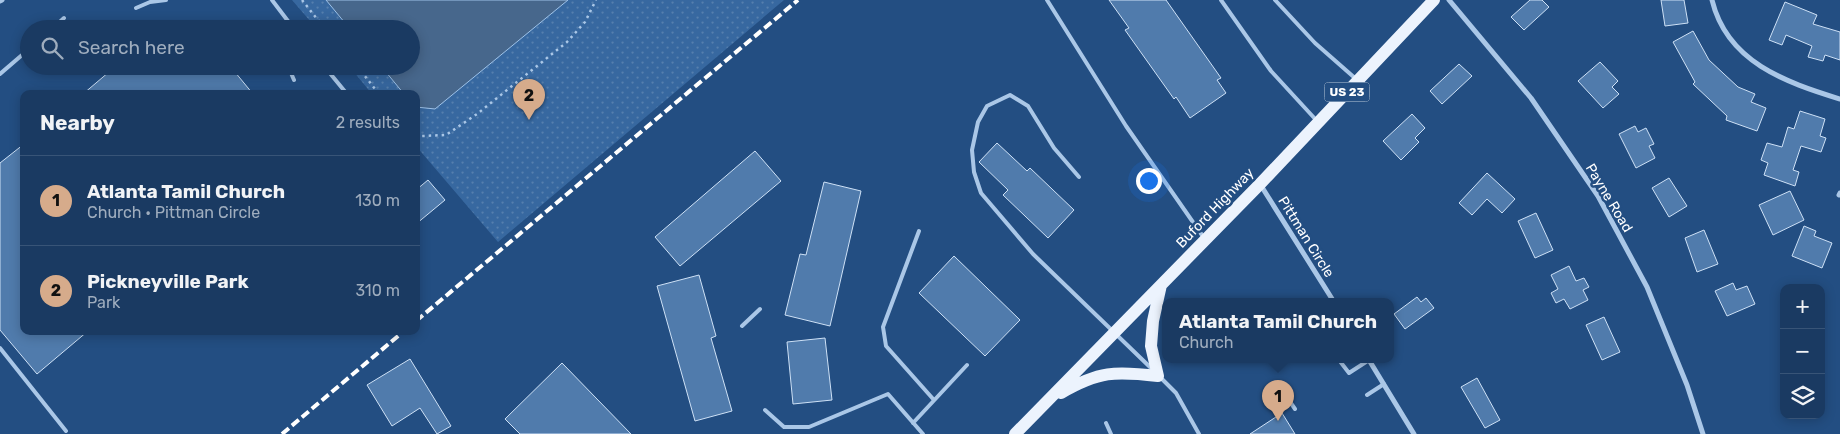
<!DOCTYPE html>
<html lang="en">
<head>
<meta charset="utf-8">
<style>
  body { margin:0; font-family:Rubik,sans-serif; background:#27456b; color:#f1f3f6 }
  .controls { position:absolute; right:15px; bottom:15px; display:grid; overflow:hidden; border-radius:10px; box-shadow:0 2px 12px #0003 }
  .controls button { width:45px; height:45px; display:grid; place-items:center; padding:0; border:0; border-bottom:1px solid #385477; background:#1a3a62; color:#f1f3f6; font:25px sans-serif }
  .you { position:absolute; left:1148px; top:180px; width:18px; height:18px; margin:-12px; border:4px solid #fff; border-radius:50%; background:#1a73e8; box-shadow:0 0 0 8px #1a73e833 }
  .badge { display:grid; place-items:center; width:32px; height:32px; border-radius:50%; background:#d6ab8b; color:#111; font-size:16px; font-weight:700 }
  .pin { position:absolute; translate:-50% -41px; filter:drop-shadow(0 1px 2px #0008) }
  .pin::after { content:''; position:absolute; top:26px; width:18px; height:15px; background:inherit; clip-path:polygon(0 0,100% 0,50% 100%) }
  .popup { position:absolute; left:1162px; top:298px; width:232px; height:65px; box-sizing:border-box; display:grid; place-content:center; border-radius:10px; background:#1a3a62; filter:drop-shadow(0 1px 4px #0005); font-size:16px; white-space:nowrap; color:#9fadbe }
  .popup b { font-size:19px; color:#f1f3f6 }
  .popup::after { content:''; position:absolute; left:50%; top:100%; margin-left:-10px; border:10px solid transparent; border-top-color:#1a3a62 }
  .list { margin:0; padding:0; list-style:none }
  h2 { display:flex; justify-content:space-between; align-items:center; height:65px; margin:0; padding:0 20px; font-size:21px }
  h2 small { font-size:16px; font-weight:400; color:#9fadbe }
  .list li { display:grid; grid-template-columns:32px 1fr auto; gap:15px; align-items:center; box-sizing:border-box; height:90px; padding:0 20px; border-top:1px solid #385477 }
  .list b { display:block; font-size:19px; white-space:nowrap }
  .list p { margin:0; font-size:16px; white-space:nowrap; color:#9fadbe }
  .list em { font-size:16px; font-style:normal; color:#9fadbe }
  .icon { flex:none; width:28px; height:28px; fill:none; stroke:currentColor; stroke-width:2; stroke-linecap:round; stroke-linejoin:round }
  .map { position:relative; flex:none; width:1840px; height:434px; overflow:hidden }
  .search { position:absolute; background:#1a3a62; box-shadow:0 2px 12px #0003; left:20px; top:20px; width:400px; height:55px; display:flex; align-items:center; gap:12px; box-sizing:border-box; padding:0 18px; border-radius:28px; color:#9fadbe; font-size:19px }
  .panel { position:absolute; background:#1a3a62; box-shadow:0 2px 12px #0003; left:20px; top:90px; width:400px; height:245px; border-radius:10px }
  .map>svg:first-child { display:block }
  .park { fill:url(#park-dots) }
  .water { fill:#47678c; stroke:#9ec2e8 }
  .building { fill:#507bac; stroke:#cee1f6 }
  .lines { fill:none; stroke-linecap:round; stroke-linejoin:round }
  .path { stroke:#aac7e7; stroke-width:2.5; stroke-dasharray:2.5 4; stroke-linecap:butt }
  .lane { stroke:#aac7e7; stroke-width:4 }
  .street { stroke:#aac7e7; stroke-width:5 }
  .primary { stroke:#ecf3fd; stroke-width:12 }
  .rail { stroke:#fff; stroke-width:4; stroke-dasharray:9 4; stroke-linecap:butt }
  .labels { text-anchor:middle; dominant-baseline:central; stroke-width:5; stroke-linejoin:round; paint-order:stroke }
  .shield { fill:#234e82; stroke:#bdcada; stroke-width:1 }
  .shield-label { font-size:12px; font-weight:bold; fill:#fff }
  .street-label { font-size:14px; fill:#fff; stroke:#234e82 }
</style>
</head>
<body>
<div class="map">
<svg width="1840" height="434" viewBox="0 0 1840 434">
  <defs>
    <pattern id="park-dots" width="8" height="8" patternUnits="userSpaceOnUse" patternTransform="scale(1.25)"><rect width="8" height="8" fill="#3768a0"/><path d="M2 2h.1M6 6h.1" fill="none" stroke="#557fae" stroke-width="1.8" stroke-linecap="round"/></pattern>
  </defs>
  <rect width="100%" height="100%" fill="#234e82"/>
  <!-- park -->
  <path class="park" d="M292 0H784L498 242 416 146V94H372L349 66H411V29H317Z"/>
  <!-- water -->
  <path class="water" d="M326 0H568L435 109 416 107V94H404L381 66H411V29H350Z"/>
  <!-- building -->
  <path class="building" d="M1109 0H1166L1221 78 1217 80 1226 93 1190 118 1176 97 1174 99 1125 30 1129 28Z
    M1530 0H1542L1549 7 1524 30 1511 17Z
    M1661 0H1684L1688 23 1665 26Z
    M1785 2 1817 15 1813 24 1840 32V60L1825 55 1823 61 1808 57 1812 46 1786 35 1782 45 1769 40Z
    M1693 31 1709 60 1738 87 1755 94 1751 102 1766 108 1757 131 1726 120 1727 116 1693 84 1695 82 1673 42Z
    M1600 62 1618 81 1612 87 1619 94 1603 108 1578 81Z
    M1459 64 1472 76 1442 104 1430 91Z
    M116 66H230L253 94H83Z
    M1800 111 1825 119 1820 136 1826 138 1821 152 1801 146 1793 170 1799 172 1795 186 1764 175 1768 163 1761 160 1767 143 1782 147 1788 127 1794 129Z
    M1412 114 1425 128 1415 138 1419 142 1401 160 1383 141Z
    M1635 126 1638 132 1646 128 1654 144 1649 146 1655 158 1636 168 1619 134Z
    M997 143 1027 171 1030 168 1074 210 1048 238 1003 195 1008 190 979 162Z
    M24 144V331H88L37 374 0 330V163Z
    M755 151 781 181 680 266 655 237Z
    M1487 173 1515 199 1502 213 1487 199 1472 215 1459 203Z
    M1669 178 1687 206 1669 217 1652 188Z
    M428 180 445 200 416 224V190Z
    M824 182 861 191 830 326 785 315 800 254 806 255Z
    M1790 191 1804 220 1773 235 1759 205Z
    M1536 213 1553 250 1535 258 1518 221Z
    M1804 226 1816 231 1814 236 1832 243 1822 268 1792 256Z
    M1704 230 1718 264 1697 272 1685 238Z
    M954 256 1020 320 985 356 919 293Z
    M1569 266 1576 281 1584 278 1589 287 1583 290 1588 300 1570 309 1564 299 1556 303 1551 293 1558 289 1551 275Z
    M699 275 716 336 711 338 732 411 695 421 657 286Z
    M1733 283 1736 290 1747 286 1755 304 1727 316 1715 291Z
    M1417 297 1421 302 1426 298 1434 308 1405 329 1394 314Z
    M1604 317 1620 352 1602 360 1586 325Z
    M825 338 832 400 793 404 787 342Z
    M410 359 451 426 437 434 420 408 392 426 367 385Z
    M562 363 631 434H520L505 419Z
    M1477 378 1500 420 1485 428 1461 387Z
    M1282 413 1295 434H1250Z"/>
  <g class="lines">
    <!-- path -->
    <path class="path" d="M302 0 325 29
      M357 66 379 94
      M416 134 422 136 446 135 477 114 567 42 585 22 596 0"/>
    <!-- lane -->
    <path class="lane" d="M272 0 294 29
      M1047 0 1126 126 1204 238
      M1221 0 1271 71 1317 121
      M1275 0 1315 43 1356 79
      M136 8 150 2 166 0
      M52 29 64 18
      M288 66 294 80
      M324 66 347 94
      M0 74 29 49
      M1079 177 1054 148 1028 106 1010 95 987 106 978 122 972 150 974 172 981 193 1033 254 1152 369
      M919 231 883 327 886 346 934 400
      M742 326 760 309
      M0 348 66 431
      M1339 360 1349 373 1369 360
      M1160 377 1176 393 1199 434
      M1279 386 1295 409
      M1367 395 1384 384
      M765 410 784 427H809L888 394 923 434
      M913 423 967 365
      M1106 423 1111 434"/>
    <!-- street -->
    <path class="street" d="M1449 0 1531 98 1598 196 1647 287 1687 385 1703 434
      M1712 0C1727 62 1785 82 1840 99
      M0 1 2 0
      M1260 184 1334 302
      M1839 195 1840 193
      M1369 360 1414 434"/>
    <!-- primary -->
    <path class="primary" d="M1061 393C1099 371 1115 371 1158 376L1151 346 1153 321 1161 285
      M1015 434 1260 184 1434 0"/>
    <!-- rail -->
    <path class="rail" d="M416 321 798 0
      M282 434 404 331"/>
  </g>
  <g class="labels">
    <!-- shield labels -->
    <rect class="shield" x="1324.5" y="82.5" width="45" height="19" rx="4"/>
    <g class="shield-label">
      <text x="1347" y="92">US 23</text>
    </g>
    <!-- street labels -->
    <g class="street-label">
      <text transform="translate(1609 198) rotate(59)">Payne Road</text>
      <text transform="translate(1215 208) rotate(-46)">Buford Highway</text>
      <text transform="translate(1306 237) rotate(58)">Pittman Circle</text>
    </g>
  </g>
</svg>
<div class="controls">
<button>+</button>
<button>−</button>
<button><svg class="icon" aria-label="layers" viewBox="0 0 24 24"><path d="M12 4l9 5-9 5-9-5zM3 14l9 5 9-5"/></svg></button>
</div>
<div class="you"></div>
<div class="pin badge" style="left:1278px;top:421px">1</div>
<div class="popup"><b>Atlanta Tamil Church</b>Church</div>
<div class="pin badge" style="left:529px;top:120px">2</div>
<div class="search"><svg class="icon" aria-label="search" viewBox="0 0 24 24"><circle cx="10" cy="10" r="6"/><path d="M15 15l6 6"/></svg>Search here</div>
<section class="panel">
<h2>Nearby<small>2 results</small></h2>
<ul class="list">
<li><span class="badge">1</span><div><b>Atlanta Tamil Church</b><p>Church · Pittman Circle</p></div><em>130 m</em></li>
<li><span class="badge">2</span><div><b>Pickneyville Park</b><p>Park</p></div><em>310 m</em></li>
</ul>
</section>
</div>
</body>
</html>
